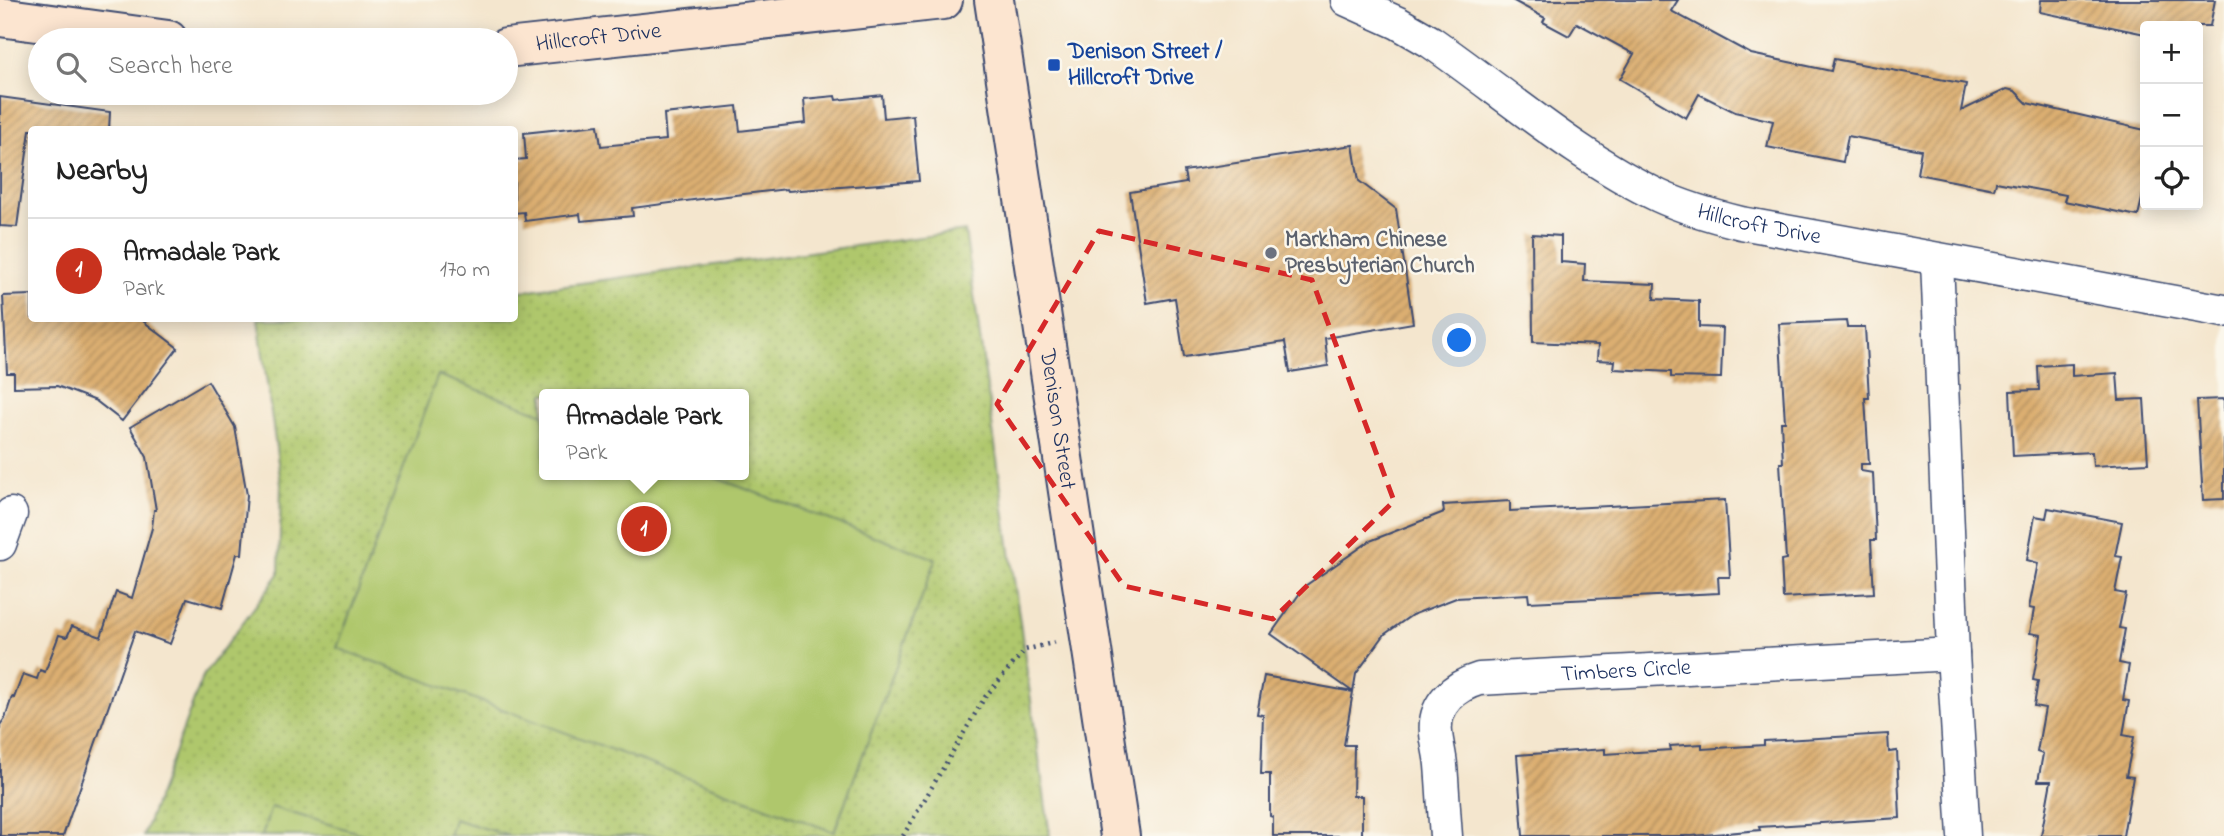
<!DOCTYPE html>
<html lang="en">
<head>
<meta charset="utf-8">
<style>
  body { margin:0; font-family:"Indie Flower",sans-serif; background:#f6f6f6; color:#222 }
  .controls { position:absolute; right:21px; top:21px; display:grid; overflow:hidden; border-radius:7px; box-shadow:0 4px 18px #0003 }
  .controls button { width:63px; height:63px; display:grid; place-items:center; padding:0; border:0; border-bottom:2px solid #e0e0e0; background:#fff; color:#222; font:35px sans-serif }
  .you { position:absolute; left:1460px; top:341px; width:24px; height:24px; margin:-18px; border:5px solid #fff; border-radius:50%; background:#1a73e8; box-shadow:0 0 0 10px #1a73e833 }
  .badge { display:grid; place-items:center; width:46px; height:46px; border-radius:50%; background:#c8321e; color:#fff; font-size:23px; font-weight:700 }
  .pin { position:absolute; translate:-50% -50%; border:4px solid #fff; box-shadow:0 2px 7px #0006 }
  .popup { position:absolute; left:539px; top:389px; width:210px; height:91px; box-sizing:border-box; display:grid; place-content:center; border-radius:7px; background:#fff; filter:drop-shadow(0 2px 5px #0005); font-size:23px; white-space:nowrap; color:#767676 }
  .popup b { font-size:26px; color:#222 }
  .popup::after { content:''; position:absolute; left:50%; top:100%; margin-left:-14px; border:14px solid transparent; border-top-color:#fff }
  .list { margin:0; padding:0; list-style:none }
  h2 { display:flex; justify-content:space-between; align-items:center; height:91px; margin:0; padding:0 28px; font-size:30px }
  h2 small { font-size:23px; font-weight:400; color:#767676 }
  .list li { display:grid; grid-template-columns:46px 1fr auto; gap:21px; align-items:center; box-sizing:border-box; height:105px; padding:0 28px; border-top:2px solid #e0e0e0 }
  .list b { display:block; font-size:26px; white-space:nowrap }
  .list p { margin:0; font-size:23px; white-space:nowrap; color:#767676 }
  .list em { font-size:23px; font-style:normal; color:#767676 }
  .icon { flex:none; width:38px; height:38px; fill:none; stroke:currentColor; stroke-width:2; stroke-linecap:round; stroke-linejoin:round }
  .map { position:relative; flex:none; width:2224px; height:836px; overflow:hidden }
  .search { position:absolute; background:#fff; box-shadow:0 4px 18px #0003; left:28px; top:28px; width:490px; height:77px; display:flex; align-items:center; gap:18px; box-sizing:border-box; padding:0 24px; border-radius:38px; color:#767676; font-size:26px }
  .panel { position:absolute; background:#fff; box-shadow:0 4px 18px #0003; left:28px; top:126px; width:490px; height:196px; border-radius:7px }
  .map>svg:first-child { display:block }
  .green { fill:url(#green-dots); stroke:#657b65; stroke-width:2; fill-rule:evenodd }
  .pitch { fill:#afc76c; stroke:#657b65; stroke-width:2 }
  .building { fill:url(#building-hatch) }
  .lines { fill:none; stroke-linecap:round; stroke-linejoin:round }
  .street-casing { stroke:#3c4a6f; stroke-width:35 }
  .secondary-casing { stroke:#3c4a6f; stroke-width:42 }
  .path { stroke:#3c4a6f; stroke-width:4.5; stroke-dasharray:2 5; stroke-linecap:butt }
  .street { stroke:#fff; stroke-width:32 }
  .secondary { stroke:#fce5d0; stroke-width:38 }
  .marked { fill:none; stroke:#d62828; stroke-width:5; stroke-dasharray:14 9; stroke-linejoin:round }
  .transit-dot { fill:#1a4fb4; stroke:#fbf7ec; stroke-width:2.5 }
  .worship-dot { fill:#6b7280; stroke:#fbf7ec; stroke-width:2.5 }
  .labels { text-anchor:middle; dominant-baseline:central; stroke-width:5; stroke-linejoin:round; paint-order:stroke }
  .street-label { font-size:23px; fill:#1b2f5e; stroke:#fbf7ec }
  .transit-label { font-size:23px; font-weight:bold; fill:#164399; stroke:#fbf7ec; text-anchor:start }
  .worship-label { font-size:23px; font-weight:bold; fill:#5b616d; stroke:#fbf7ec; text-anchor:start }
</style>
</head>
<body>
<div class="map">
<svg width="2224" height="836" viewBox="0 0 2224 836">
  <defs>
    <pattern id="green-dots" width="8" height="8" patternUnits="userSpaceOnUse" patternTransform="scale(1.75)"><rect width="8" height="8" fill="#afc76c"/><path d="M2 2h.1M6 6h.1" fill="none" stroke="#96ab60" stroke-width="1.8" stroke-linecap="round"/></pattern>
    <pattern id="building-hatch" width="6" height="6" patternUnits="userSpaceOnUse" patternTransform="scale(1.75)"><rect width="6" height="6" fill="#dcaf71"/><path d="M-1 1l2-2M0 6l6-6M5 7l2-2" fill="none" stroke="#b28f60"/></pattern>
  </defs>
  <rect width="100%" height="100%" fill="#fbf7ec"/>
  <filter id="ink" filterUnits="userSpaceOnUse"><feTurbulence type="fractalNoise" baseFrequency=".0143" numOctaves="2"/><feDisplacementMap in="SourceGraphic" scale="14" xChannelSelector="R" yChannelSelector="G"/><feConvolveMatrix kernelMatrix="1 2 1 2 8 2 1 2 1" color-interpolation-filters="sRGB"/></filter>
  <filter id="wash" filterUnits="userSpaceOnUse"><feTurbulence type="fractalNoise" baseFrequency=".00686" numOctaves="4" result="noise"/><feDisplacementMap in="SourceGraphic" scale="28" xChannelSelector="R" yChannelSelector="G"/><feGaussianBlur stdDeviation="1.57" result="paint"/><feColorMatrix in="noise" values="0 0 0 0 0 0 0 0 0 0 0 0 0 0 0 0 0 1.4 0 .05"/><feComposite in="paint" operator="in"/></filter>
  <g filter="url(#wash)">
    <rect width="100%" height="100%" fill="#f4e6ce"/>
    <!-- green -->
    <path class="green" d="M965 231 1050 836H143L203 676 279 574 281 484 258 319 514 318 515 292ZM544 394H744V475H544Z"/>
    <!-- pitch -->
    <path class="pitch" d="M438 375 544 414V475H708L936 559 834 832 337 648Z
      M271 807 369 836H262Z
      M454 819 510 836H449Z"/>
    <g id="blocks">
      <!-- building -->
      <path class="building" d="M1512 0H1678L1671 11 1751 54 1831 71 1834 59 1966 84 1961 111 2007 89 2015 91 2027 103 2145 130V186L2138 216 2064 201 2066 195 1996 182 1994 189 1917 174 1921 150 1848 136 1843 162 1767 147 1773 121 1735 112 1699 94 1686 118 1620 79 1634 54 1577 23 1569 36 1543 22 1545 18Z
        M2041 0H2215L2210 26H2145V34L2040 12Z
        M882 95 884 118 913 115 919 181 788 191 787 189 701 199 632 208 633 216 581 221 580 214 525 221 524 212 514 213V160L526 159 524 133 598 125 601 146 666 140 664 114 737 106 740 131 806 123 804 99 835 96 836 100Z
        M0 97 110 112 109 130H30L17 227 0 226Z
        M1353 145 1359 181 1396 209 1413 323 1325 338 1328 366 1290 372 1285 342 1184 357 1175 298 1147 303 1130 192 1186 183 1184 171Z
        M1532 234 1561 236V262L1585 264 1584 281 1655 284 1654 299 1699 301V327L1723 328 1721 378 1671 377V372L1614 369 1615 361 1597 360 1598 345 1533 342Z
        M32 295V318H139L178 348 122 421 96 401 57 386 14 387V373H7L3 296Z
        M1846 321 1847 327H1865L1869 398H1865L1869 464H1861V471L1873 473 1876 540H1871L1874 593 1783 598 1781 560 1786 559 1780 463H1783L1781 422H1785L1779 324Z
        M2072 364V376L2117 373 2119 400 2144 399 2148 463 2093 466 2092 452 2013 456 2010 391 2039 390 2038 366Z
        M208 381 235 427 247 495 242 554H237L222 608 187 598 170 644 135 631 63 836H0V725L5 718 12 697 14 698 23 674 37 679 40 670 45 672 59 635 67 637 72 626 101 637 116 592 132 598 152 528 154 510H156L147 457 130 427Z
        M2224 399V499L2203 500 2197 400Z
        M1725 500 1730 577H1718L1719 593 1529 602 1528 594 1456 598 1412 615 1385 634 1356 674 1344 745H1354L1353 796H1362V836H1273V817L1270 816V774H1261L1263 715 1257 714 1264 676 1353 692 1271 634 1305 586 1370 541 1444 512 1443 505 1510 501V511Z
        M2048 508 2122 522 2115 556 2122 557 2115 592 2126 594 2119 628 2125 629 2119 663 2129 665 2123 700 2129 701 2123 735 2134 737 2126 776 2133 777 2123 836H2041L2051 781H2038L2043 754 2037 752 2045 708 2034 706 2038 681 2033 680 2041 635 2030 633 2034 609 2029 608 2038 563 2027 560 2035 516 2046 518Z
        M1888 734 1889 752 1897 751 1900 818 1759 827 1760 830 1692 836H1523L1517 755 1605 749V754L1671 750 1670 746 1702 744V749L1764 745V741Z"/>
    </g>
  </g>
  <g filter="url(#ink)">
    <use href="#blocks" fill-opacity="0" stroke="#3c4a6f" stroke-width="2"/>
    <g class="lines">
      <defs>
        <g id="street">
          <path id="s1" d="M1347 0 1398 23 1431 42C1503 92 1580 159 1659 196 1685 208 1713 216 1741 223L2224 311"/>
          <path d="M1937 260 1953 654 1964 836"/>
          <path d="M0 544 11 514"/>
          <path id="s2" d="M1446 836C1444 812 1443 789 1441 765 1440 754 1437 744 1436 733 1433 704 1455 686 1479 679L1953 654"/>
        </g>
        <g id="secondary">
          <path id="s3" d="M994 0 1120 836"/>
          <path d="M0 17 168 40"/>
          <path id="s4" d="M506 48 943 0"/>
        </g>
      </defs>
      <!-- street casing -->
      <use href="#street" class="street-casing"/>
      <!-- secondary casing -->
      <use href="#secondary" class="secondary-casing"/>
      <!-- path -->
      <path class="path" d="M903 836 985 697 1025 650 1056 642"/>
      <!-- street -->
      <use href="#street" class="street"/>
      <!-- secondary -->
      <use href="#secondary" class="secondary"/>
    </g>
  </g>
  <!-- marked area -->
  <path class="marked" d="M1099 231 1312 280 1394 501 1273 619 1124 586 997 404Z"/>
  <!-- markers -->
  <rect class="transit-dot" x="1047" y="58" width="14" height="14" rx="3.5"/>
  <circle class="worship-dot" cx="1271" cy="253" r="7"/>
  <g class="labels">
    <!-- street labels -->
    <g class="street-label">
      <text stroke="none"><textPath href="#s4" startOffset="93">Hillcroft Drive</textPath></text>
      <text stroke="none"><textPath href="#s1" startOffset="474">Hillcroft Drive</textPath></text>
      <text stroke="none"><textPath href="#s3" startOffset="424">Denison Street</textPath></text>
      <text stroke="none"><textPath href="#s2" startOffset="326">Timbers Circle</textPath></text>
    </g>
    <!-- transit labels -->
    <g class="transit-label">
      <text x="1068" y="52">Denison Street /<tspan x="1068" dy="26">Hillcroft Drive</tspan></text>
    </g>
    <!-- worship labels -->
    <g class="worship-label">
      <text x="1285" y="240">Markham Chinese<tspan x="1285" dy="26">Presbyterian Church</tspan></text>
    </g>
  </g>
</svg>
<div class="controls">
<button>+</button>
<button>−</button>
<button><svg class="icon" aria-label="locate" viewBox="0 0 24 24"><circle cx="12" cy="12" r="6"/><path d="M12 2v4M12 18v4M2 12h4M18 12h4"/></svg></button>
</div>
<div class="you"></div>
<div class="pin badge" style="left:644px;top:529px">1</div>
<div class="popup"><b>Armadale Park</b>Park</div>
<div class="search"><svg class="icon" aria-label="search" viewBox="0 0 24 24"><circle cx="10" cy="10" r="6"/><path d="M15 15l6 6"/></svg>Search here</div>
<section class="panel">
<h2>Nearby<small></small></h2>
<ul class="list">
<li><span class="badge">1</span><div><b>Armadale Park</b><p>Park</p></div><em>170 m</em></li>
</ul>
</section>
</div>
</body>
</html>
